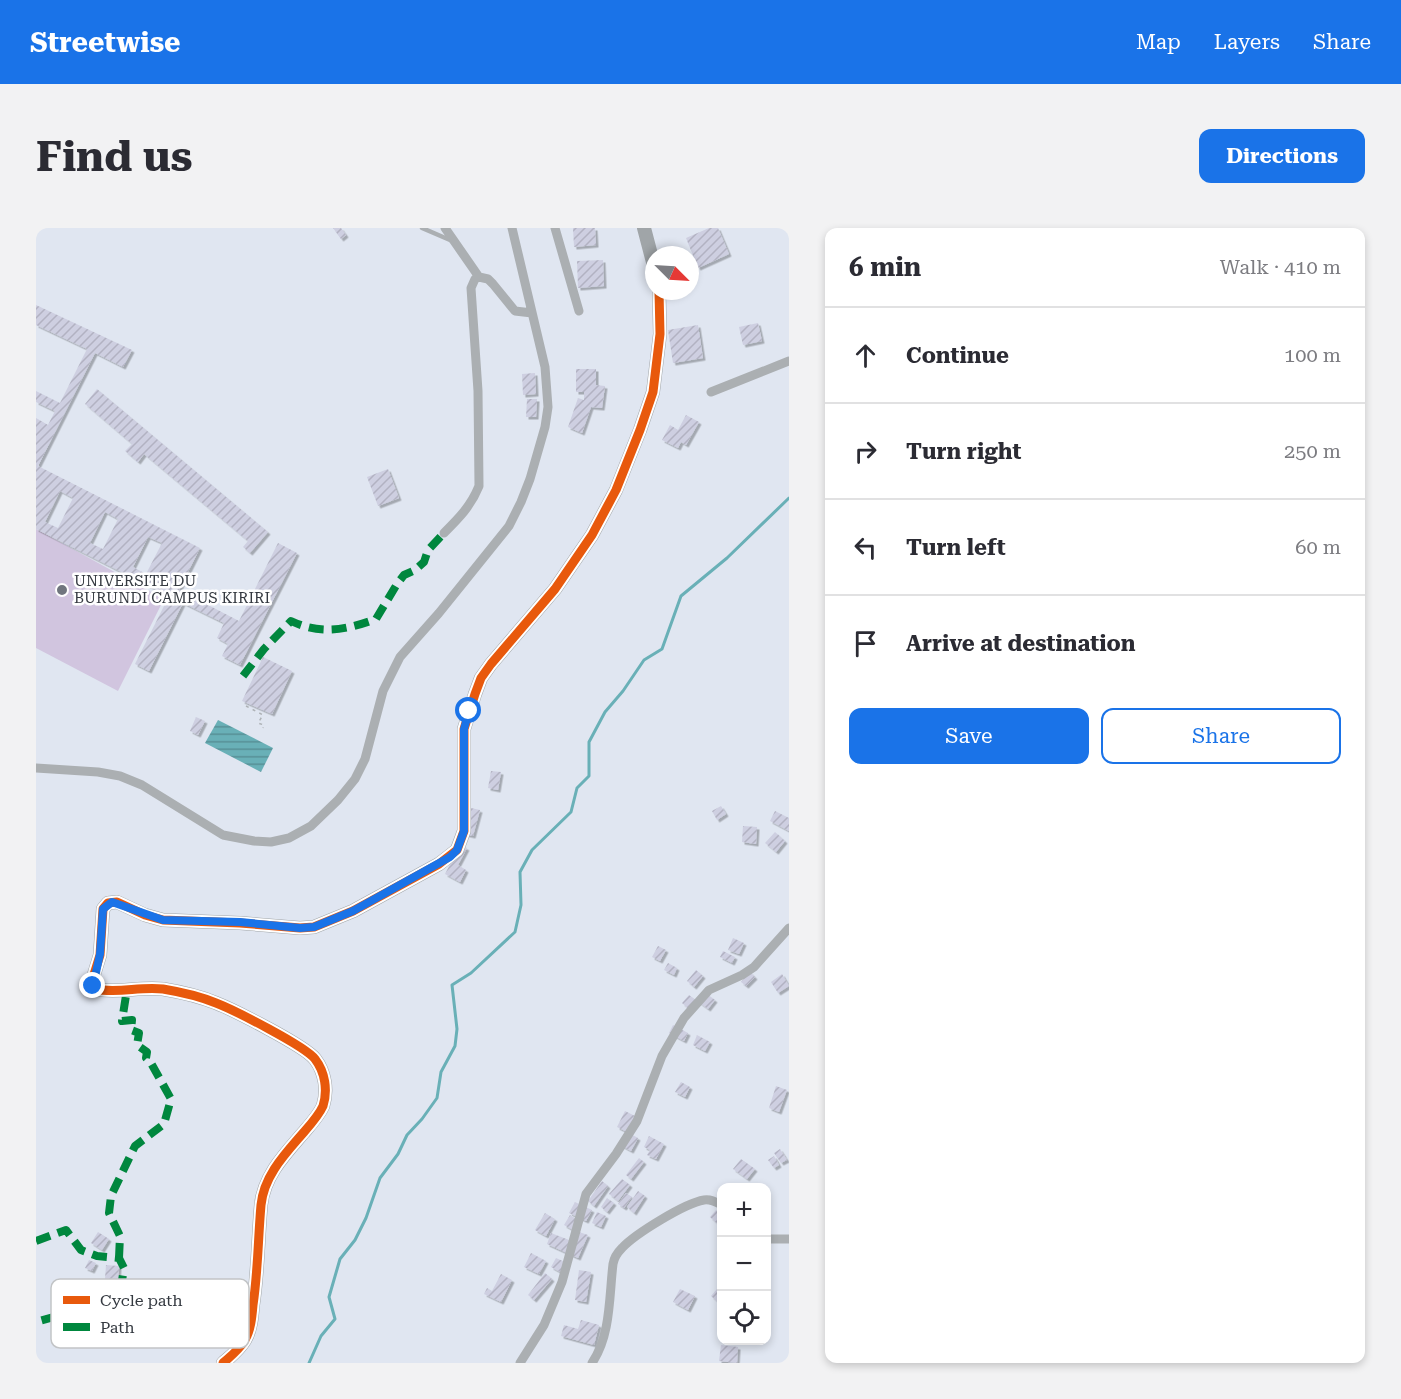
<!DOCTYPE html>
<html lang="en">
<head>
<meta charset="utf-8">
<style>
  body { margin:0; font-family:"Roboto Serif",serif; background:#f2f2f3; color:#2b2b33 }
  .controls { position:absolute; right:18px; bottom:18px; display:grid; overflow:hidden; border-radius:12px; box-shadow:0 3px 9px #0003 }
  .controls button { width:54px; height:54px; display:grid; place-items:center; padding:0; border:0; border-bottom:2px solid #e1e1e2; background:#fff; color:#2b2b33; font:30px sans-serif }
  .compass { position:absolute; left:609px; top:18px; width:54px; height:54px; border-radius:50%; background:#fff; box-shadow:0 3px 9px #0003; rotate:114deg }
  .stop { position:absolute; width:18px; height:18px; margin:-14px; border:4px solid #1a73e8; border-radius:50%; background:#fff }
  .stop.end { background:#1a73e8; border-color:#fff; box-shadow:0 2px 6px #0008 }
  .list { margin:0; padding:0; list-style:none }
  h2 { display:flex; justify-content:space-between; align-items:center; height:78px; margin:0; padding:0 24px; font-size:26px }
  h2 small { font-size:20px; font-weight:400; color:#7c7c81 }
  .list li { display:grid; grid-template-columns:39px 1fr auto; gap:18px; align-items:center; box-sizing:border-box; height:96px; padding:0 24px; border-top:2px solid #e1e1e2 }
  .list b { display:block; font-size:22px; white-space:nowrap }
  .list em { font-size:20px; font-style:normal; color:#7c7c81 }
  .actions { display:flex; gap:12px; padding:18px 24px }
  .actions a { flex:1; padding:14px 0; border:2px solid #1a73e8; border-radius:12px; text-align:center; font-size:21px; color:#1a73e8 }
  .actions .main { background:#1a73e8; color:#fff }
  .icon { flex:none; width:33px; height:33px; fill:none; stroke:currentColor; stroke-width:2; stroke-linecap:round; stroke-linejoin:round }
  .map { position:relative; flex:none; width:753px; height:1135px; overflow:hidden; border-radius:12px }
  header { display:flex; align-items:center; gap:36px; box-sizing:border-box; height:84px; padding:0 30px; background:#1a73e8; color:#fff }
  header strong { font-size:28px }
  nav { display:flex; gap:33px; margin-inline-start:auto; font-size:21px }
  .intro { display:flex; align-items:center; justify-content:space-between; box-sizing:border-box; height:144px; padding:0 36px }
  h1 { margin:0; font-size:42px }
  .button { padding:15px 27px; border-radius:12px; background:#1a73e8; color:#fff; font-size:21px; font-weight:700 }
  main { display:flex; gap:36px; padding:0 36px }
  aside { flex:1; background:#fff; border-radius:12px; box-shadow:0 3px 9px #0003 }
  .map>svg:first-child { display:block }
  .park { fill:#d1c5df }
  .water { fill:url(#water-rules) }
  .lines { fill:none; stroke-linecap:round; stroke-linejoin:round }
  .stream { stroke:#69b0b7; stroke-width:3 }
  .building { fill:url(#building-hatch); fill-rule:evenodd; filter:url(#shadow) }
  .path { stroke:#aeb2b6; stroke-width:1.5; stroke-dasharray:3 4.5; stroke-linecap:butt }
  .lane { stroke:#abafb2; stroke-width:4.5 }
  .street { stroke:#abafb2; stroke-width:9 }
  .secondary { stroke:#a0a5a8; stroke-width:14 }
  .quiet { stroke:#00873e; stroke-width:8; stroke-dasharray:15 8; stroke-linecap:butt }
  .cycleway-casing { stroke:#fff; stroke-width:13 }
  .cycleway { stroke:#e8590c; stroke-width:9 }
  .route { stroke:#1a73e8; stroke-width:8 }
  .poi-dot { fill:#70767e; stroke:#fff; stroke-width:2 }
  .labels { text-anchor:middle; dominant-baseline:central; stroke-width:5; stroke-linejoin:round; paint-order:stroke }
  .poi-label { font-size:15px; fill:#343940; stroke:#fff; text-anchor:start }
  .key { fill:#fff; stroke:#c2c4c6; stroke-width:1.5 }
  .key-label { font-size:16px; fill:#343940 }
</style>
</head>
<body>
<header>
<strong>Streetwise</strong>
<nav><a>Map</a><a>Layers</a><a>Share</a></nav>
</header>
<div class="intro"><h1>Find us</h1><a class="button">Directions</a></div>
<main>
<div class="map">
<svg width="753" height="1135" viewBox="0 0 753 1135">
  <defs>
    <pattern id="water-rules" width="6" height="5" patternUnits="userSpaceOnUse" patternTransform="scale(1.5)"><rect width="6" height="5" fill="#69b0b7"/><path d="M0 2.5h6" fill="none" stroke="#579096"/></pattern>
    <pattern id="building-hatch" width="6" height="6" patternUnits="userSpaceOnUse" patternTransform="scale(1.5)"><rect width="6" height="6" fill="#cecfe1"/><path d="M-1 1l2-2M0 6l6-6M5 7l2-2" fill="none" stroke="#b2b2c2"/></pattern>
    <filter id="shadow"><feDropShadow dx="2.5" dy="2.5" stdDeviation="0" flood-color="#0004"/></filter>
  </defs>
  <rect width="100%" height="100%" fill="#e0e6f1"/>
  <!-- park -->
  <path class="park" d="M0 301 128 371 82 463 0 420Z"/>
  <!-- water -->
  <path class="water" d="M182 492 237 520 225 544 169 515Z"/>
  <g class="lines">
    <!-- stream -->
    <path class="stream" d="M273 1135 285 1108 299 1091 293 1069 304 1031 319 1012 330 990 344 950 362 926 371 907 386 891 401 870 405 844 419 818 421 801 416 757 435 745 479 704 485 677 484 644 496 622 535 584 541 560 553 548V514L569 484 587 463 608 432 626 421 645 368 691 330 753 270"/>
  </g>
  <!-- building -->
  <path class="building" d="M297 0H305L310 7 305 11Z
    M537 0H559L560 17 538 19Z
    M673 0H682L693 26 662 40 650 10Z
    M567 32 568 58 542 60 541 33Z
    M0 77 96 122 87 139 59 125 2 238 164 320 143 362 203 393 242 315 261 325 204 437 186 428 192 416 181 410 188 395 147 375 113 443 99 436 133 368 0 301V190L12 197 19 183 0 174V163L24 175 51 121 0 97ZM24 263 37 270 22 300 9 294ZM69 284 82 291 67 321 54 315ZM112 309 126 315 110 346 97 339Z
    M722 95 726 113 707 117 703 99Z
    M662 97 667 130 637 135 632 102Z
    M540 141H560V157L569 158 566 180 555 179 546 205 532 199 542 170 548 172V164H540Z
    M499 145 500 166 487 167 486 146Z
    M61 161 232 304 214 325 207 319 212 313 108 226 102 234 89 223 96 216 49 176Z
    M491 171H501L500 189H490Z
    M650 187 663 194 650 217 645 214 642 220 626 212 634 197 642 202Z
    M352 241 363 270 342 278 331 249Z
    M227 429 256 443 236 486 206 473Z
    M160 489 169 493 162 507 154 503Z
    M455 543 465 544 462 562 452 560Z
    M685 578 690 586 681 592 676 583Z
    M435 580 444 582 437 608 428 606Z
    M739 583 753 590V603L734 593Z
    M707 598 721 599 720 616 706 614Z
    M739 604 749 613 740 624 729 615Z
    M424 617 431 620 422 637 430 642 424 654 409 646Z
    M697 710 708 715 703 726 692 722Z
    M622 718 630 722 624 733 616 729Z
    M687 723 699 729 696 735 684 729Z
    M632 735 641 740 638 747 628 742Z
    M660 742 667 748 658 759 651 753Z
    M714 744 719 749 710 758 705 754Z
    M746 746 753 758 742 765 735 754Z
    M668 764 679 772 672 781 661 773 654 782 646 775 653 767 661 773Z
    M637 797 652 805 648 813 633 805Z
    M661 807 674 814 669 823 657 817Z
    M645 854 654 859 649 869 639 864Z
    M740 858 751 862 743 884 733 880Z
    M589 883 599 888 591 904 581 899Z
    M591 904 602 910 595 923 584 917Z
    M613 908 628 916 620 931 611 927 614 922 608 919Z
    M744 921 751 932 745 935 738 925Z
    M738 928 743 937 738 940 732 932Z
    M603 930 608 934 595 951 590 947Z
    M705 931 719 941 711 951 697 941Z
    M586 951 594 957 582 973 573 966Z
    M566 953 572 958 558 978 552 973Z
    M602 963 609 968 598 985 591 979Z
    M590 965 596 969 588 980 582 976Z
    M571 970 578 975 571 984 565 979Z
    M539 974 556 982 550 993 533 985Z
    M680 982 686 987V1000L674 989Z
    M561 984 570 988 565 999 556 995Z
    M509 985 519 991 510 1008 499 1002Z
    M534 987 542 992 537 1002 552 1007 542 1030 511 1016 515 1005 533 1012 537 1002 528 997Z
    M62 1004 73 1011 66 1022 55 1015Z
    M495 1025 510 1033 503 1046 488 1039Z
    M520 1030 529 1034 524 1044 515 1039Z
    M53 1032 60 1035 56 1043 49 1040Z
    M70 1037 83 1038 82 1052 69 1051Z
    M543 1042 555 1044 550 1074 539 1072Z
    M509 1045 516 1051 498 1072 492 1067Z
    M465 1046 476 1052 465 1074 448 1066 451 1060 456 1063Z
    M686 1055V1075L684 1076 675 1068Z
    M644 1061 659 1068 652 1082 637 1074Z
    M545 1092 563 1097 558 1117 525 1108 528 1097 542 1101Z
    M685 1117 702 1119 701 1135 683 1133Z"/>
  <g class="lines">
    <!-- path -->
    <path class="path" d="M210 478 227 487 222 495 228 497 227 500"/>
    <!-- lane -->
    <path class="lane" d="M386 0 414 12"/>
    <!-- street -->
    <path class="street" d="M409 0 443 49
      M519 0 543 83
      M675 164 753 133
      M408 305C423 290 435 278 443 258L442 163 435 60 439 51 443 49 452 51 457 56 479 83 496 85
      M0 540 62 544 84 548 106 557 187 607 218 613 235 614 253 610 275 598 302 572 319 551 329 531 347 463 364 429 403 385 473 298 485 274 494 251 509 199 512 179 509 139 476 0
      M730 1011H753
      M484 1135 508 1097 526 1054 550 966 580 926 601 893 626 828 648 790 673 762 706 747 718 739 753 700
      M556 1135C575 1107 573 1069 577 1036 578 1030 581 1025 586 1020 599 1006 649 975 668 972 675 971 680 974 686 977"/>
    <!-- secondary -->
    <path class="secondary" d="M608 0 618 38
      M187 1135C195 1128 203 1122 209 1112 215 1102 216 1088 217 1077 222 1044 222 1011 225 977 228 947 250 925 268 904 275 896 283 887 287 878 292 862 289 844 279 831 269 818 198 782 180 775 163 768 145 764 127 761 104 758 82 766 59 761L56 753 64 727 67 681 72 675 81 674 109 687 127 692 204 695 264 700 278 699 317 683 403 636 421 622 428 603V501L439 466 445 450 455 436 519 361 556 307 580 262 604 202 617 164 624 106 623 63"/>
    <!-- quiet -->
    <path class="quiet" d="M207 448 228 421 255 393C285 407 310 402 340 391L361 356 368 347 379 342 388 334 392 322 408 305
      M0 1013 30 1002 45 1022 61 1028 83 1030 88 1040 86 1053 108 1066 105 1081 90 1094 68 1093 36 1084 0 1094
      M83 1030 84 1008 73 985 75 968 99 918 128 896 135 871 115 835 110 830 111 824 101 817 103 805 95 802 96 792 86 793 91 761"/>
    <defs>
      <path id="cycleway" d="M187 1135C195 1128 203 1122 209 1112 215 1102 216 1088 217 1077 222 1044 222 1011 225 977 228 947 250 925 268 904 275 896 283 887 287 878 292 862 289 844 279 831 269 818 198 782 180 775 163 768 145 764 127 761 104 758 82 766 59 761L56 753 64 727 67 681 72 675 81 674 109 687 127 692 204 695 264 700 278 699 317 683 403 636 421 622 428 603V501L439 466 445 450 455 436 519 361 556 307 580 262 604 202 617 164 624 106 623 63"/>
    </defs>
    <!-- cycleway casing -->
    <use href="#cycleway" class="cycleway-casing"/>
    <!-- cycleway -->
    <use href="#cycleway" class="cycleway"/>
  </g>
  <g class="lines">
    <!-- route -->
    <path class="route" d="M57 758 64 726 67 681 76 674 127 692 204 694 264 700 278 699 317 683 414 629 421 622 428 603V501L433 483"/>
  </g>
  <!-- markers -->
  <circle class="poi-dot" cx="26" cy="362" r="6"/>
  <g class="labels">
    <!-- poi labels -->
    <g class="poi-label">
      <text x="38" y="353">UNIVERSITE DU<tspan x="38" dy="17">BURUNDI CAMPUS KIRIRI</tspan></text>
    </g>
  </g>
  <!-- legend -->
  <rect x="15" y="1051" width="198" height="69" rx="9" class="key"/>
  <rect x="27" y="1068" width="27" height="8" fill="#e8590c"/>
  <rect x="27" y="1095" width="27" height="8" fill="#00873e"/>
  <g class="key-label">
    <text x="64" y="1078">Cycle path</text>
    <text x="64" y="1105">Path</text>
  </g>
</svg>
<div class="controls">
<button>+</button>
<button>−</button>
<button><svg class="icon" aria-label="locate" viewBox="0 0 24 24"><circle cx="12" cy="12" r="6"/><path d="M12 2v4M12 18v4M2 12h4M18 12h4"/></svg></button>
</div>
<svg class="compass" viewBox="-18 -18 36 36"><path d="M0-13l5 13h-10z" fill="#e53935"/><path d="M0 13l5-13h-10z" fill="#7c7c81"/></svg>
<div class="stop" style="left:433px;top:483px"></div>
<div class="stop end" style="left:57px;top:758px"></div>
</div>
<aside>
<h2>6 min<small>Walk · 410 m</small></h2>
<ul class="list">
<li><svg class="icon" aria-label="ahead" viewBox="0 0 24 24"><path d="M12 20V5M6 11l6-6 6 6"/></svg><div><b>Continue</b></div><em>100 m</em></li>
<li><svg class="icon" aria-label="right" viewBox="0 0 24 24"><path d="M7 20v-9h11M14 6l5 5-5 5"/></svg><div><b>Turn right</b></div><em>250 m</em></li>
<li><svg class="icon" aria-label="left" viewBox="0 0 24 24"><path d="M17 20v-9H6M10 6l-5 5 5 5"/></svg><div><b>Turn left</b></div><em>60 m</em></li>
<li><svg class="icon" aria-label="arrive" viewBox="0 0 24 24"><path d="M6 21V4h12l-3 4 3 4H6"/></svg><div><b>Arrive at destination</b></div></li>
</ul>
<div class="actions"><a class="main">Save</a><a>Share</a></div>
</aside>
</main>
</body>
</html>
